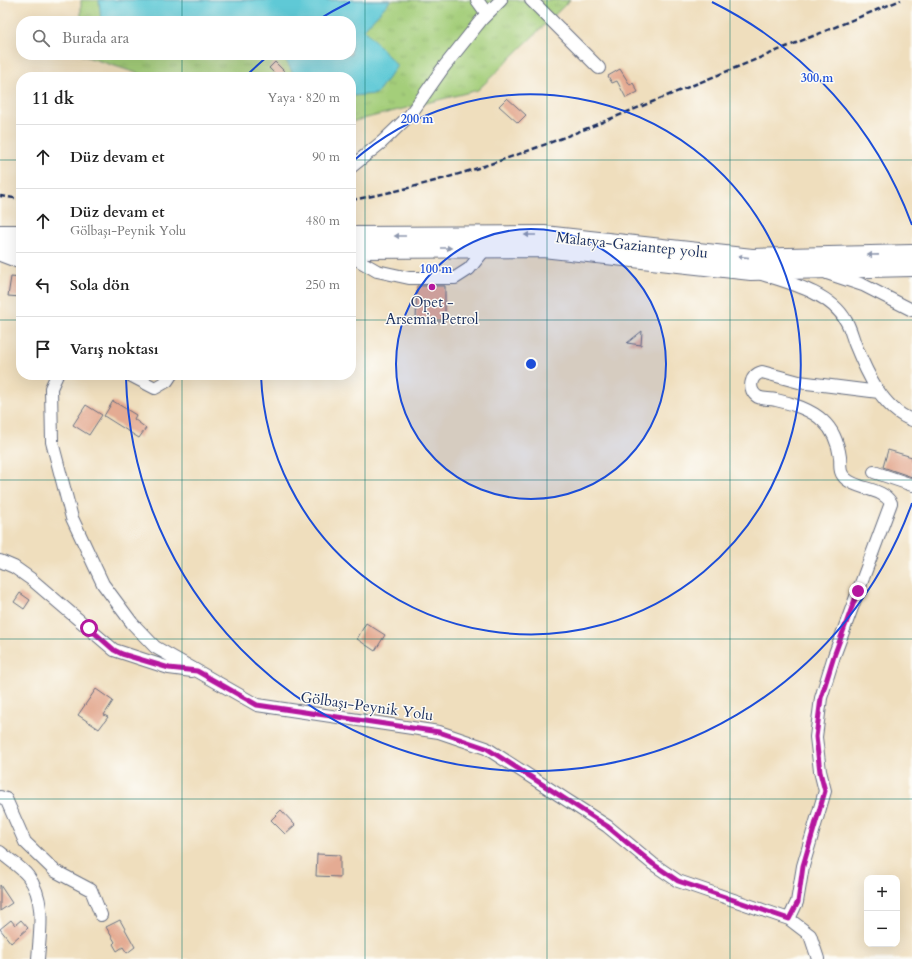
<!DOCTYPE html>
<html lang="tr">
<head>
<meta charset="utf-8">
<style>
  body { margin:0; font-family:Cardo,serif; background:#f6f6f6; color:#222 }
  .controls { position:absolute; right:12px; bottom:12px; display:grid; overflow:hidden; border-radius:8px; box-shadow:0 4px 16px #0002 }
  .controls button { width:36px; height:36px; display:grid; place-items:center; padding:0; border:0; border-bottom:1px solid #e0e0e0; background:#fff; color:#222; font:20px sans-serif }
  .stop { position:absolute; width:12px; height:12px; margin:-9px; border:3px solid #b5179e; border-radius:50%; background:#fff }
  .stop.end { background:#b5179e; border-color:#fff; box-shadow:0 1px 4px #0008 }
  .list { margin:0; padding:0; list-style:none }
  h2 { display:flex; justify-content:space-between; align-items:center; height:52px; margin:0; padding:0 16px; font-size:17px }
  h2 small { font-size:13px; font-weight:400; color:#767676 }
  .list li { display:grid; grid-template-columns:26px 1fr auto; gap:12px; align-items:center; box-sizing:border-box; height:64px; padding:0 16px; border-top:1px solid #e0e0e0 }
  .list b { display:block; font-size:15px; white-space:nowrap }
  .list p { margin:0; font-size:13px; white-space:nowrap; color:#767676 }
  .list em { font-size:13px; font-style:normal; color:#767676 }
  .icon { flex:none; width:22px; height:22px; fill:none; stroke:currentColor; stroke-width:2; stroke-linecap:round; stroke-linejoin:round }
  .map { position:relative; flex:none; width:912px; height:959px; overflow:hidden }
  .search { position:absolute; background:#fff; box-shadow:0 4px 16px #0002; left:16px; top:16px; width:340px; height:44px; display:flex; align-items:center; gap:10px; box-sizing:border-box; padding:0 14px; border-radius:16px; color:#767676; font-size:15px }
  .panel { position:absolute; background:#fff; box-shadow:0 4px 16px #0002; left:16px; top:72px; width:340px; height:308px; border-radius:16px }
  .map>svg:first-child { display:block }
  .grass { fill:url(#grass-tufts); stroke:#607e6c }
  .water { fill:#5ec9d6; stroke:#3c7c9a }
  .building { fill:#e4ab93 }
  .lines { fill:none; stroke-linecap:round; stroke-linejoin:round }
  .minor-casing { stroke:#656c7f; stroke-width:14 }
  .highway-casing { stroke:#656c7f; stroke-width:20 }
  .minor { stroke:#fff; stroke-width:12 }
  .highway { stroke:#fff; stroke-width:18 }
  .rail { stroke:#1b2f5e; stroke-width:2.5; stroke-dasharray:6 3; stroke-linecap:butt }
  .oneway { fill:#8d97ae }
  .route { stroke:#b5179e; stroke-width:5 }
  .grid { fill:none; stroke:#0f766e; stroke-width:1; stroke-opacity:0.55 }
  .ring { fill:none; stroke:#1d4ed8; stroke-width:2 }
  .poi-dot { fill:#b5179e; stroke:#fdfcf7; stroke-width:1.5 }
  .labels { text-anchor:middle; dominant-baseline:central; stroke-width:3; stroke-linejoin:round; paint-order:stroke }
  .street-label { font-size:15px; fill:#1b2f5e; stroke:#fdfcf7 }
  .poi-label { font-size:15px; fill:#1b2f5e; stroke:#fdfcf7 }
  .centre { fill:#1d4ed8; stroke:#fdfcf7; stroke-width:2 }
  .ring-label { font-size:12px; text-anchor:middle; font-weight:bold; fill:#1d4ed8; stroke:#fdfcf7; stroke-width:3; stroke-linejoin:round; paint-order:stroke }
</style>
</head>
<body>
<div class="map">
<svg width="912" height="959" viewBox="0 0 912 959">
  <defs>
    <pattern id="grass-tufts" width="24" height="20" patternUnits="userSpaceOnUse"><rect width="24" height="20" fill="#a4ce7a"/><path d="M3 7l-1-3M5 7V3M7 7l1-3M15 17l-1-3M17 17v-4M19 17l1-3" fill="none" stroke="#8db16c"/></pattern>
  </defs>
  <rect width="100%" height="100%" fill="#fdfcf7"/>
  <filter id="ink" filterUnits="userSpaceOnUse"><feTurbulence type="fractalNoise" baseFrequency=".025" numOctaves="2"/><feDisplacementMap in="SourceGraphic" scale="8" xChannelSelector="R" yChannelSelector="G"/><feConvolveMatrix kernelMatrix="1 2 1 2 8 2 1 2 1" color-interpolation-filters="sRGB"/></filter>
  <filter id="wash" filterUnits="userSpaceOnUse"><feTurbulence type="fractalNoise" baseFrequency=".012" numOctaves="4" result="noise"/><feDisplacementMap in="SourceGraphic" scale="16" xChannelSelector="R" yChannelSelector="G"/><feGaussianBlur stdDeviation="0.9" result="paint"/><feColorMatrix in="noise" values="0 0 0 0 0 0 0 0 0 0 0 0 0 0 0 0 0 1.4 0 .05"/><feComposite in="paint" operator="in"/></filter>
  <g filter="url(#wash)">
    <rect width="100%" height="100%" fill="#efdebd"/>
    <!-- grass -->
    <path class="grass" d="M81 0H570L478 90 351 122V77H149L81 55H351V21H81Z"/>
    <!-- water -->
    <path class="water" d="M99 0H391L364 29 397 66 376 94 351 96V77H295L283 55H351V21H101Z"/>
    <g id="blocks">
      <!-- building -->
      <path class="building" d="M275 62 285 72 281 77H278L269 68Z
        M620 69 630 85 633 83 638 92 626 98 617 81 612 83 608 76Z
        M507 98 526 115 518 123 499 106Z
        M11 277 21 278V297L8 296Z
        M417 286H445V322L416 321Z
        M642 331 641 345 627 343Z
        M113 401 136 415 134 419 146 428 139 438 104 416Z
        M86 405 102 415 89 435 73 425Z
        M888 450 912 457V477L883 467Z
        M20 593 30 600 24 609 14 602Z
        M366 623 385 635 375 651 357 639Z
        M96 689 113 701 104 715 108 717 99 729 78 715Z
        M281 810 295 825 285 834 271 820Z
        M317 854 340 855V877L316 876Z
        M0 885 12 903 0 911Z
        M11 920 15 925 21 920 28 928 11 943 0 929Z
        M120 920 135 947 127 953 123 947 117 951 113 944 115 942 106 927Z"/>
    </g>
  </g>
  <g filter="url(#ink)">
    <use href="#blocks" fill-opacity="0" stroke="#656c7f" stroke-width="1"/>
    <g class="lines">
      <defs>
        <path id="minor" d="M477 0 487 14
          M531 0 599 68
          M351 167 382 142 410 115 443 68 482 19 501 0
          M0 255 21 263
          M351 256 377 271 409 278H455L469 269 486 248
          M827 273 863 285 912 310
          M762 274C790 283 831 293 846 321 850 327 852 336 855 344 866 371 882 409 912 420
          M57 375 51 388 52 442 72 518 103 584 132 623 155 647 257 705 439 732 486 748 607 826 653 864 678 881 789 919 810 935 818 959
          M130 375 155 388 167 381 171 375
          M874 472 912 485
          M0 561 14 567 31 579 114 650 169 668 192 671
          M0 797 6 799 25 842 55 871 91 890 101 915
          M0 852C8 859 21 867 28 876 46 900 40 930 38 959
          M789 919 797 902 803 866 825 791 820 771 816 737 821 698 834 656 891 503C883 488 859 490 846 479 838 472 841 465 840 457 838 443 833 430 823 421 812 410 791 403 776 400 770 398 764 400 758 397 747 390 750 375 762 372L799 382 879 392"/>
        <path id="highway" d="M0 234H21
          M351 236 544 235 752 258 912 254
          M0 247H21
          M351 249 543 248 751 271 912 267"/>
      </defs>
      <!-- minor casing -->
      <use href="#minor" class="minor-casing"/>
      <!-- highway casing -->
      <use href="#highway" class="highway-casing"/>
      <!-- minor -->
      <use href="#minor" class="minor"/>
      <!-- highway -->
      <use href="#highway" class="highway"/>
      <!-- rail -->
      <path class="rail" d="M0 196 21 199
        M351 200C456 182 554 142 652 102 735 68 818 34 901 0"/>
    </g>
    <!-- one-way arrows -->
    <defs><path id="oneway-solid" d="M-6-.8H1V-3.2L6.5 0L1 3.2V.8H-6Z"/></defs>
    <g class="oneway">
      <use href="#oneway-solid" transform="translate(530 235) rotate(180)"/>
      <use href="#oneway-solid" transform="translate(400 236) rotate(180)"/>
      <use href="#oneway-solid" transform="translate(446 248)"/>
      <use href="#oneway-solid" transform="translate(873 255) rotate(179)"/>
      <use href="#oneway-solid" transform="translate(743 257) rotate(-174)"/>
    </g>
  </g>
  <g class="lines" filter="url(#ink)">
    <!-- route -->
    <path class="route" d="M89 628 114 650 122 654 169 668 197 671 257 705 439 732 486 748 607 826 653 864 678 881 789 919 798 902 803 866 825 791 820 772 816 737 821 698 834 656 858 591"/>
  </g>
  <!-- grid -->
  <path class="grid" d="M182 0V21M365 0V959M547 0V959M730 0V959M182 55V77M0 160H21M351 160H912M0 320H21M351 320H912M182 375V959M0 480H912M0 639H912M0 799H912"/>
  <!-- distance rings -->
  <circle cx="531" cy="364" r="135" fill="#1d4ed8" fill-opacity=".12"/>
  <g class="ring">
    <circle cx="531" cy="364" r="135"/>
    <path d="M352 162A270 270 0 1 1 261 376"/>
    <path d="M912 503A405 405 0 0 1 126 378M247 75A405 405 0 0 1 268 56M316 21A405 405 0 0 1 350 2M712 2A405 405 0 0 1 912 225"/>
  </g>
  <!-- markers -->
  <circle class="poi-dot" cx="432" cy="287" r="4"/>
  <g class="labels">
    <!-- street labels -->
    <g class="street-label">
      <text transform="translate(632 245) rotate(6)">Malatya-Gaziantep yolu</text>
      <text transform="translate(367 706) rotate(8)">Gölbaşı-Peynik Yolu</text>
    </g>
    <!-- poi labels -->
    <g class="poi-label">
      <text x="432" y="302">Opet -<tspan x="432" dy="17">Arsemia Petrol</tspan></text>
    </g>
  </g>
  <circle cx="531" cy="364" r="6" class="centre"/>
  <g class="ring-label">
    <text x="817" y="82">300 m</text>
    <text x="417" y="123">200 m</text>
    <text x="436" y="273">100 m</text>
  </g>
</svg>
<div class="controls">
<button>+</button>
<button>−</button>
</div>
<div class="stop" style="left:89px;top:628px"></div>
<div class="stop end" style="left:858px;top:591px"></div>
<div class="search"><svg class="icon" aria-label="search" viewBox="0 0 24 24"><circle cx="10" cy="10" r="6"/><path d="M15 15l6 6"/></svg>Burada ara</div>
<section class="panel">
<h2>11 dk<small>Yaya · 820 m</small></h2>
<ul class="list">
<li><svg class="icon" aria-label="ahead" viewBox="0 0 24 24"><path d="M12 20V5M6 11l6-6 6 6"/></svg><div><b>Düz devam et</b></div><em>90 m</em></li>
<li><svg class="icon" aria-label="ahead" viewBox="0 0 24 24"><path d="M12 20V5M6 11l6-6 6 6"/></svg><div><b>Düz devam et</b><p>Gölbaşı-Peynik Yolu</p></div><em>480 m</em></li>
<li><svg class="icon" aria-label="left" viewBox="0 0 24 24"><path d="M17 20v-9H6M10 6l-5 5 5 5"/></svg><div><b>Sola dön</b></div><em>250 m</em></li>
<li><svg class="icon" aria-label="arrive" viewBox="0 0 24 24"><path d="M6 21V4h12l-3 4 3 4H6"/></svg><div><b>Varış noktası</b></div></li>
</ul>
</section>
</div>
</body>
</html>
